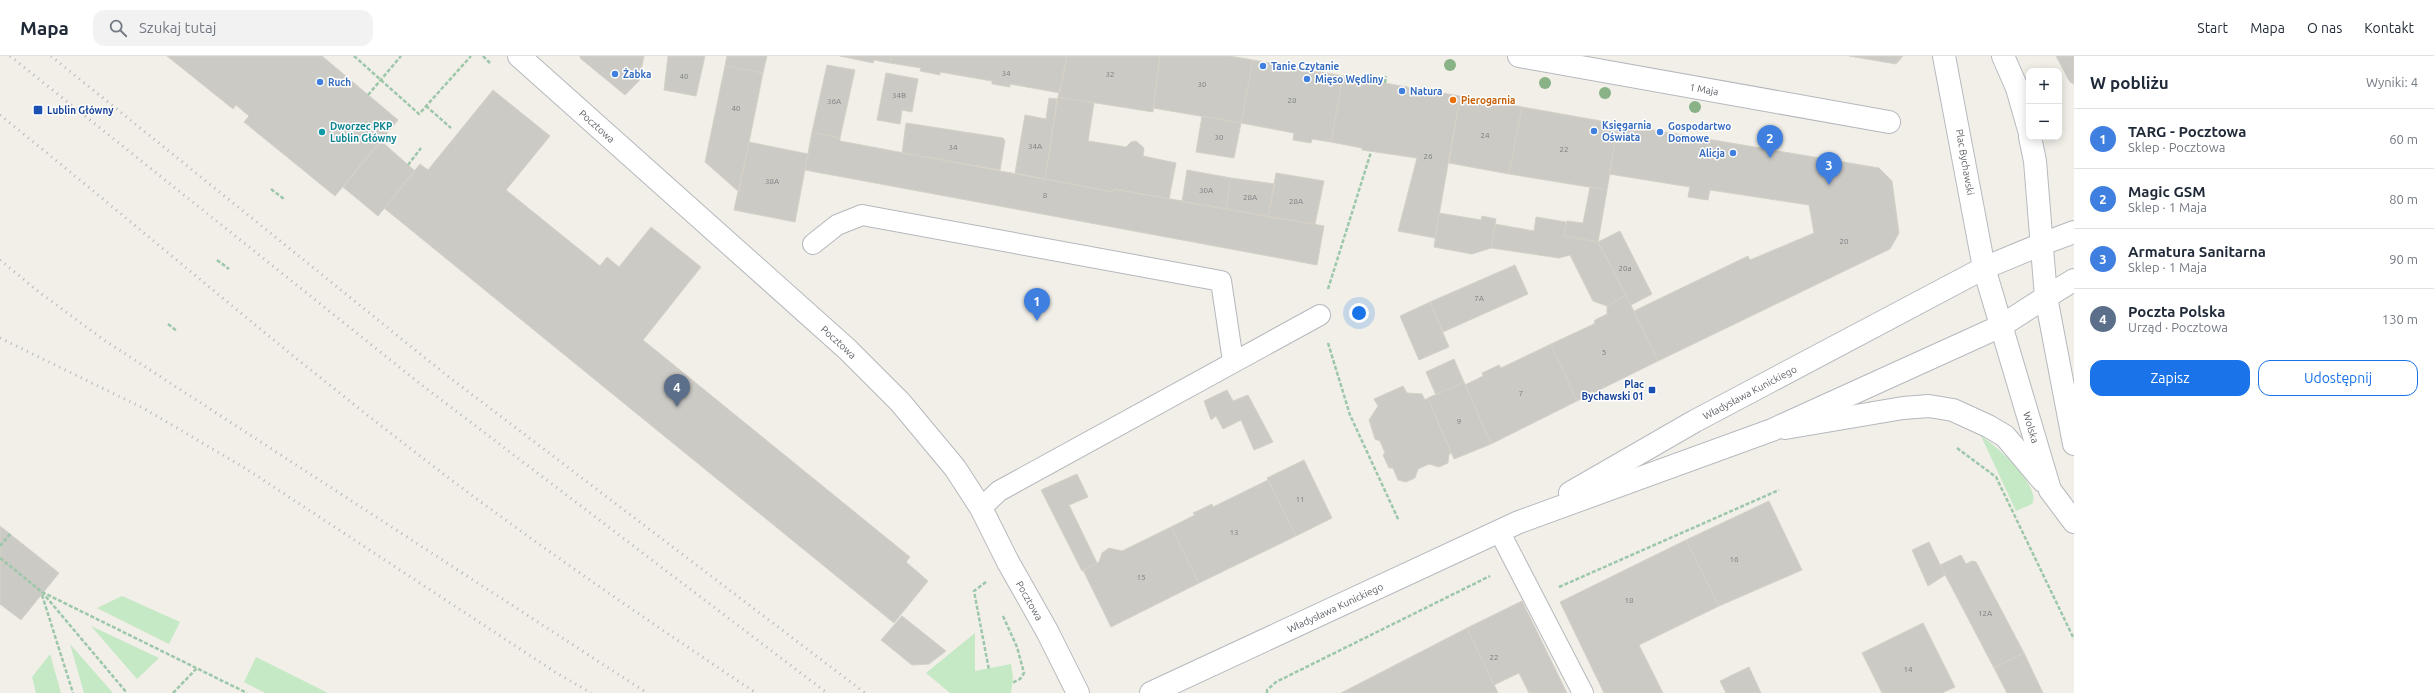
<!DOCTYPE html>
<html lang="pl">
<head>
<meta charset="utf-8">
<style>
  body { margin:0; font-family:Ubuntu,sans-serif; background:#f2f2f3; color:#1f2937 }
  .controls { position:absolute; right:12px; top:12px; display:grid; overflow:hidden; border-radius:8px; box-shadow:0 2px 10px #0003 }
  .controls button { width:36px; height:36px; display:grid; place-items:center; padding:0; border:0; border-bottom:1px solid #e0e1e3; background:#fff; color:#1f2937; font:20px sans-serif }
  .you { position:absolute; left:1359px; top:257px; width:14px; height:14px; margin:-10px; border:3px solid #fff; border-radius:50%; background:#1a73e8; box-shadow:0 0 0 6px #1a73e833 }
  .badge { display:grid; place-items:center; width:26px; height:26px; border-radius:50%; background:#1a73e8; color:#fff; font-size:13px; font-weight:700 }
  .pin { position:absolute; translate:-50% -33px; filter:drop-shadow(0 1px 2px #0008) }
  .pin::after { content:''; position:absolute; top:21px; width:14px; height:12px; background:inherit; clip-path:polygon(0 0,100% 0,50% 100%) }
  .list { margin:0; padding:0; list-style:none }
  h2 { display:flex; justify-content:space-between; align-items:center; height:52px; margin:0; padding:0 16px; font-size:17px }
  h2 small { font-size:13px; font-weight:400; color:#747a83 }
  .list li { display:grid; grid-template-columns:26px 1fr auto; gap:12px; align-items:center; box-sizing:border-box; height:60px; padding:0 16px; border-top:1px solid #e0e1e3 }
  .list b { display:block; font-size:15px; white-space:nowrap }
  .list p { margin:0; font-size:13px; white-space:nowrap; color:#747a83 }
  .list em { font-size:13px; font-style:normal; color:#747a83 }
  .actions { display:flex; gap:8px; padding:12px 16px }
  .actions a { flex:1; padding:9px 0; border:1px solid #1a73e8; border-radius:12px; text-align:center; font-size:14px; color:#1a73e8 }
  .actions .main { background:#1a73e8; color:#fff }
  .icon { flex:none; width:22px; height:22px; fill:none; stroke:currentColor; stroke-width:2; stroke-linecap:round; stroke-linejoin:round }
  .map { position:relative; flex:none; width:2074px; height:637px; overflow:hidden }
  header { display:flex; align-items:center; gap:24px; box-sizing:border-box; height:56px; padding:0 20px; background:#fff; border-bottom:1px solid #e0e1e3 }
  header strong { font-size:19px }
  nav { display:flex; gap:22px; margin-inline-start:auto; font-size:14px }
  .search { width:280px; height:36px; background:#f2f2f3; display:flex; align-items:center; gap:10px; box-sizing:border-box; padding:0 14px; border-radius:12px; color:#747a83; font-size:15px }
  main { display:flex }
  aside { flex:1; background:#fff }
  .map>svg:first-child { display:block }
  .green { fill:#c5e8c5 }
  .building { fill:#cccac5; stroke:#d6d1c6 }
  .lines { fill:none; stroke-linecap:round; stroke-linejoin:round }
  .service-casing { stroke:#b5b8bc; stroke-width:22 }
  .minor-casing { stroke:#b5b8bc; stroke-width:24 }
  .tertiary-casing { stroke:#b5b8bc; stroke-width:24 }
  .secondary-casing { stroke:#b6babf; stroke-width:24 }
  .path { stroke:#9cc7a9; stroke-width:2.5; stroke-dasharray:4 2; stroke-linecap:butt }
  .service { stroke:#fff; stroke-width:20 }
  .minor { stroke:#fff; stroke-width:22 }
  .tertiary { stroke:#fff; stroke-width:22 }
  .secondary { stroke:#fff; stroke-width:22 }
  .rail { stroke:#b6b7b8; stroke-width:3; stroke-dasharray:1 5; stroke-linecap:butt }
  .tree { fill:#89b387 }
  .shop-dot { fill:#3f7fe0; stroke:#fff; stroke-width:1.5 }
  .food-dot { fill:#e8710a; stroke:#fff; stroke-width:1.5 }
  .transit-dot { fill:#1a4fb4; stroke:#fff; stroke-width:1.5 }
  .culture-dot { fill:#0f9aa8; stroke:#fff; stroke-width:1.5 }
  .labels { text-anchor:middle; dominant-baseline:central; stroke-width:3; stroke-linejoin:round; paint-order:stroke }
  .number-label { font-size:8px; fill:#7a7d7f }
  .shop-label { font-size:10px; font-weight:bold; fill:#366cbe; stroke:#fff; text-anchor:start }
  .street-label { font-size:10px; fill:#5f6368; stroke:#fff }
  .food-label { font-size:10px; font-weight:bold; fill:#c56008; stroke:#fff; text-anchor:start }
  .transit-label { font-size:10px; font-weight:bold; fill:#164399; stroke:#fff; text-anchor:start }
  .culture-label { font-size:10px; font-weight:bold; fill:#0d838f; stroke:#fff; text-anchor:start }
</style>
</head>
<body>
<header>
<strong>Mapa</strong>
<div class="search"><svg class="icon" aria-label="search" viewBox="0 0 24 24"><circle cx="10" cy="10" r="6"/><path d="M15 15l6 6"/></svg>Szukaj tutaj</div>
<nav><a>Start</a><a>Mapa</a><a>O nas</a><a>Kontakt</a></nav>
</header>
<main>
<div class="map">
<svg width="2074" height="637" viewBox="0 0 2074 637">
  <rect width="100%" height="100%" fill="#f1efe8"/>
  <!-- green -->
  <path class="green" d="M1981 380C1995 388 2042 430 2032 448L2016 455Z
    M122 540 180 566 169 588 97 552Z
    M91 570 159 602 137 623Z
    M975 577V615L1011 608 1013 621 1011 637H950L926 617Z
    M70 588 113 637H84Z
    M50 598 61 637H36L32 621Z
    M256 601 328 637H265L244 626Z"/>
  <!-- building -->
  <path class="building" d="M167 0H322L398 64 335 140 244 66 249 60 236 49 233 53Z
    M580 0H644L639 25 625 39 580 2Z
    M668 0H705L696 40 664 34Z
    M727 0H767L763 17 725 10Z
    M840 0H892L890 7 874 4 873 7Z
    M892 0H1067L1060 37 1010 28V31L992 28V25L940 16V19L920 15 921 12 890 7Z
    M1067 0H1160L1153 56 1058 41Z
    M1160 0H1229L1253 4 1241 67 1153 52Z
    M1849 0H1903L1896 8Z
    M2056 0H2074V28L2070 26Z
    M1253 4 1343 20 1331 86 1312 83 1311 87 1293 84 1294 77 1241 67Z
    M827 9 855 14 840 82 812 76Z
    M725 10 763 17 739 136 705 106Z
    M886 17 918 23 912 56 902 54 900 68 877 64Z
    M1343 20 1460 40 1435 182 1398 175 1417 102 1362 94V92L1331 86Z
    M493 34 550 80 506 134 600 210 607 201 619 211 651 171 701 211 643 284 910 501 906 506 928 525 894 567 384 152 420 108 428 114Z
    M1460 40 1522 51 1509 118 1449 107Z
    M1058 41 1094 47 1088 85 1126 91 1131 86 1136 85 1144 92 1143 100 1176 107 1169 143 1114 133 1113 136 1045 123Z
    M1049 42 1057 43 1045 123 1015 117 1025 59 1046 63Z
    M1522 51 1618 68 1607 134 1509 118Z
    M1202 60 1241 67 1234 102 1196 96Z
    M906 67 1003 82 1005 85 1000 114 902 97Z
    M1618 68 1879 112 1892 125 1899 177 1890 193 1658 305 1634 255 1748 200 1750 204 1814 177 1809 149 1710 134 1708 144 1688 141 1690 131 1609 118Z
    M812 76 840 82V85L1113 136 1114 133 1324 170 1317 209 805 114Z
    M381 85 415 115 378 160 343 131Z
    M749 86 808 98 795 166 734 154Z
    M1187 114 1231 122 1226 153 1182 146Z
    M1276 117 1324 125 1315 168 1268 161Z
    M1231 122 1275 128 1268 161 1226 153Z
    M1590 131 1607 134 1598 186 1564 180 1567 165 1583 167Z
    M1439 157 1481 164 1482 160 1496 163 1491 192 1472 198 1434 191Z
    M1536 161 1566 166 1564 180 1598 186 1626 239 1607 250 1593 245 1570 199 1559 202 1491 192 1495 168 1534 175Z
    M1620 175 1652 238 1631 249 1598 186Z
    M1515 209 1528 238 1443 276 1430 246Z
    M1626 239 1658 305 1577 345 1551 288 1594 268 1595 264 1607 258V250Z
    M1430 246 1449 291 1419 304 1400 260Z
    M1551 288 1577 345 1491 388 1465 329 1483 320 1482 317 1499 309 1501 312Z
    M1454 303 1464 326 1436 339 1426 316Z
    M1464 326 1491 388 1454 403 1428 342Z
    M1403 330 1407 337 1422 338 1425 344 1428 342 1451 397 1449 398 1448 407 1439 411 1429 408 1418 413 1415 422 1406 426 1398 424 1393 412H1389L1383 399 1385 397 1380 385 1375 383 1369 364 1378 350 1374 343Z
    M1227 334 1233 345 1248 339 1273 386 1254 394 1241 364 1223 373 1216 360 1211 364 1204 345Z
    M1304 404 1332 462 1296 480 1267 422Z
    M1077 418 1088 441 1069 449 1097 507 1082 515 1041 434Z
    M1268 424 1296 480 1199 527 1171 471 1195 459 1193 457 1212 448 1213 451Z
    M1769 445 1802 514 1719 550 1686 484Z
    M0 470 59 517 21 564 0 548Z
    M1171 471 1199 527 1111 571 1083 514 1099 506 1102 497 1109 492 1122 495Z
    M1686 484 1719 550 1639 589 1663 637H1604L1560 546Z
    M1929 486 1945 519 1928 530 1912 494Z
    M1961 499 1966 508 1972 505 1976 506 2024 597 1994 612 1940 509Z
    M1522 545 1567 637H1529L1519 617 1494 629 1467 572Z
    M902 560 946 595 929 608 912 609 881 584Z
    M1923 567 1955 631 1942 637H1882L1862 597Z
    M1467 572 1498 637H1341Z
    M2024 597 2043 637H2007L1994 612Z
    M1749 611 1761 637H1726L1720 625Z"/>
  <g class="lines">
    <defs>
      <path id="service" d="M813 188 837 169 862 159 1221 225 1233 305
        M981 452 999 435 1320 259
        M1499 475 1583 637"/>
      <g id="minor">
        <path id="s1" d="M519 0 847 293 900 346 955 412 981 452 1008 506 1047 575 1078 637"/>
        <path id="s2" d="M1519 0 1889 66"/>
        <path d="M2042 188 2074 176"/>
        <path d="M2046 241 2074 224"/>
      </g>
      <g id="tertiary">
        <path id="s3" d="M2042 188 1984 212 2050 434 2074 466"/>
        <path d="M2046 241 2074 388"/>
        <path d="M1785 372 1903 352 1929 350 1953 354 1988 370 2005 380 2043 425"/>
      </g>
      <g id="secondary">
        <path d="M2003 0 2017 32 2029 74"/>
        <path id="s4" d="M1570 437 1695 365 1984 212 1944 0"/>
        <path id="s5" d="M1151 637 1519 466 1772 374 2001 270 2046 241 2035 105 2030 81"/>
      </g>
    </defs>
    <!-- service casing -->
    <use href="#service" class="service-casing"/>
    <!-- minor casing -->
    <use href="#minor" class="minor-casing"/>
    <!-- tertiary casing -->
    <use href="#tertiary" class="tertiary-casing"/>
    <!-- secondary casing -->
    <use href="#secondary" class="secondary-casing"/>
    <!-- path -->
    <path class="path" d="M354 0 419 58 471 0
      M483 0 490 7
      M1385 27 1386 20
      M368 39 401 0
      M426 50 451 72
      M408 109 421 92
      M271 133 284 143
      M217 204 229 213
      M1328 233 1371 96
      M168 268 177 275
      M1328 287 1350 359 1399 465
      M1957 392 1996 421 2074 583
      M0 490 11 477
      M0 502 42 536 127 637
      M986 526 974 535 989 614
      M1559 531 1779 434
      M42 536 247 637
      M42 539 73 637
      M1003 560 1017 591 1024 617 1020 623 1012 627
      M173 637 197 612
      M1267 637V634L1276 626 1490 520"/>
    <!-- service -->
    <use href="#service" class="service"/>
    <!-- minor -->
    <use href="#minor" class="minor"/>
    <!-- tertiary -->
    <use href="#tertiary" class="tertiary"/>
    <!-- secondary -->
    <use href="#secondary" class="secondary"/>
    <!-- rail -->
    <path class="rail" d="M10 0 423 330 827 637
      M51 0 445 318 865 637
      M0 59C132 165 260 276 393 379 510 471 632 554 756 637
      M0 204 39 236 104 284 647 637
      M0 282 143 352 245 412 555 616 591 637"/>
  </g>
  <!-- trees -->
  <g class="tree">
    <circle cx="1450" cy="9" r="6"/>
    <circle cx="1545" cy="27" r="6"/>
    <circle cx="1605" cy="37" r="6"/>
    <circle cx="1695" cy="51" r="6"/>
  </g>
  <!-- markers -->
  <g class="shop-dot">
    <circle cx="1263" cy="10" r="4"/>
    <circle cx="615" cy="18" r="4"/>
    <circle cx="1307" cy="23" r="4"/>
    <circle cx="320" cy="26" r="4"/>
    <circle cx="1402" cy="35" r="4"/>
    <circle cx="1594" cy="75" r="4"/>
    <circle cx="1660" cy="76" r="4"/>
    <circle cx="1733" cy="97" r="4"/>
  </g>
  <circle class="food-dot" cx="1453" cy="44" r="4"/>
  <g class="transit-dot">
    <rect x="33" y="49" width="10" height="10" rx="2"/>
    <rect x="1648" y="330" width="8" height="8" rx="2"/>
  </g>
  <circle class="culture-dot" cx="322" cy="76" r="4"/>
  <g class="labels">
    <!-- number labels -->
    <g class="number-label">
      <text x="1006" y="17">34</text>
      <text x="1110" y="18">32</text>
      <text x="684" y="20">40</text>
      <text x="1202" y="28">30</text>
      <text x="899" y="39">34B</text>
      <text x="1292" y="44">28</text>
      <text x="834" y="45">36A</text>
      <text x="736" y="52">40</text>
      <text x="1485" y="79">24</text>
      <text x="1219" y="81">30</text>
      <text x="1035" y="90">34A</text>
      <text x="953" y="91">34</text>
      <text x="1564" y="93">22</text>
      <text x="1428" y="100">26</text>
      <text x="772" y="125">38A</text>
      <text x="1206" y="134">30A</text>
      <text x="1045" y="139">8</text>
      <text x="1250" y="141">28A</text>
      <text x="1296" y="145">28A</text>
      <text x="1844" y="185">20</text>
      <text x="1625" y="212">20a</text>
      <text x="1479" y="242">7A</text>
      <text x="1604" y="296">5</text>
      <text x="1521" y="337">7</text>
      <text x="1459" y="365">9</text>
      <text x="1300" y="443">11</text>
      <text x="1234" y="476">13</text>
      <text x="1734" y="503">16</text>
      <text x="1141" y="521">15</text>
      <text x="1629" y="544">18</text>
      <text x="1985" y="557">12A</text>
      <text x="1494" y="601">22</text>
      <text x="1908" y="613">14</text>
    </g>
    <!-- shop labels -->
    <g class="shop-label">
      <text x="1271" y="10">Tanie Czytanie</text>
      <text x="623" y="18">Żabka</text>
      <text x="1315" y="23">Mięso Wędliny</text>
      <text x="328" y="26">Ruch</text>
      <text x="1410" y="35">Natura</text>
      <text x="1602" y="69">Księgarnia<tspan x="1602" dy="12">Oświata</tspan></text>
      <text x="1668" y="70">Gospodartwo<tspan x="1668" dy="12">Domowe</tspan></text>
      <text x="1725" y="97" text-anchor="end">Alicja</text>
    </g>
    <!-- street labels -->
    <g class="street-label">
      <text stroke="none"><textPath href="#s2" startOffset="188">1 Maja</textPath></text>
      <text stroke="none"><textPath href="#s1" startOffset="105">Pocztowa</textPath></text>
      <text transform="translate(1965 106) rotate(80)">Plac Bychawski</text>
      <text stroke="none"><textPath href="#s1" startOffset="429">Pocztowa</textPath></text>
      <text stroke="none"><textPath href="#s4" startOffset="206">Władysława Kunickiego</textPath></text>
      <text stroke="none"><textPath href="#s3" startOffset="229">Wolska</textPath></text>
      <text stroke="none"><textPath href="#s1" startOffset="753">Pocztowa</textPath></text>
      <text stroke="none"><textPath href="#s5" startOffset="203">Władysława Kunickiego</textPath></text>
    </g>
    <!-- food labels -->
    <g class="food-label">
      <text x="1461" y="44">Pierogarnia</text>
    </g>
    <!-- transit labels -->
    <g class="transit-label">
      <text x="47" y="54">Lublin Główny</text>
      <text x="1644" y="328" text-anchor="end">Plac<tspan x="1644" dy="12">Bychawski 01</tspan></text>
    </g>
    <!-- culture labels -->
    <g class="culture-label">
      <text x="330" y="70">Dworzec PKP<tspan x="330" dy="12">Lublin Główny</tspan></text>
    </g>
  </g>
</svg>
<div class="controls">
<button>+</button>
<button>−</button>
</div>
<div class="you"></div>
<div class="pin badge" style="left:1037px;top:265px;background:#3f7fe0">1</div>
<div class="pin badge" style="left:1770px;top:102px;background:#3f7fe0">2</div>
<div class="pin badge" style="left:1829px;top:129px;background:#3f7fe0">3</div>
<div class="pin badge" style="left:677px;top:351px;background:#5c6f8a">4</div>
</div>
<aside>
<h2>W pobliżu<small>Wyniki: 4</small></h2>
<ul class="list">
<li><span class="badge" style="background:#3f7fe0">1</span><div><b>TARG - Pocztowa</b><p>Sklep · Pocztowa</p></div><em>60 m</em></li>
<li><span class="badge" style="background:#3f7fe0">2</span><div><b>Magic GSM</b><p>Sklep · 1 Maja</p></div><em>80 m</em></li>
<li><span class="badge" style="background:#3f7fe0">3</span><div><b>Armatura Sanitarna</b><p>Sklep · 1 Maja</p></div><em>90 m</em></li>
<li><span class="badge" style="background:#5c6f8a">4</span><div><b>Poczta Polska</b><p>Urząd · Pocztowa</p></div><em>130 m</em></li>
</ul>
<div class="actions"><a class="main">Zapisz</a><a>Udostępnij</a></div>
</aside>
</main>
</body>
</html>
